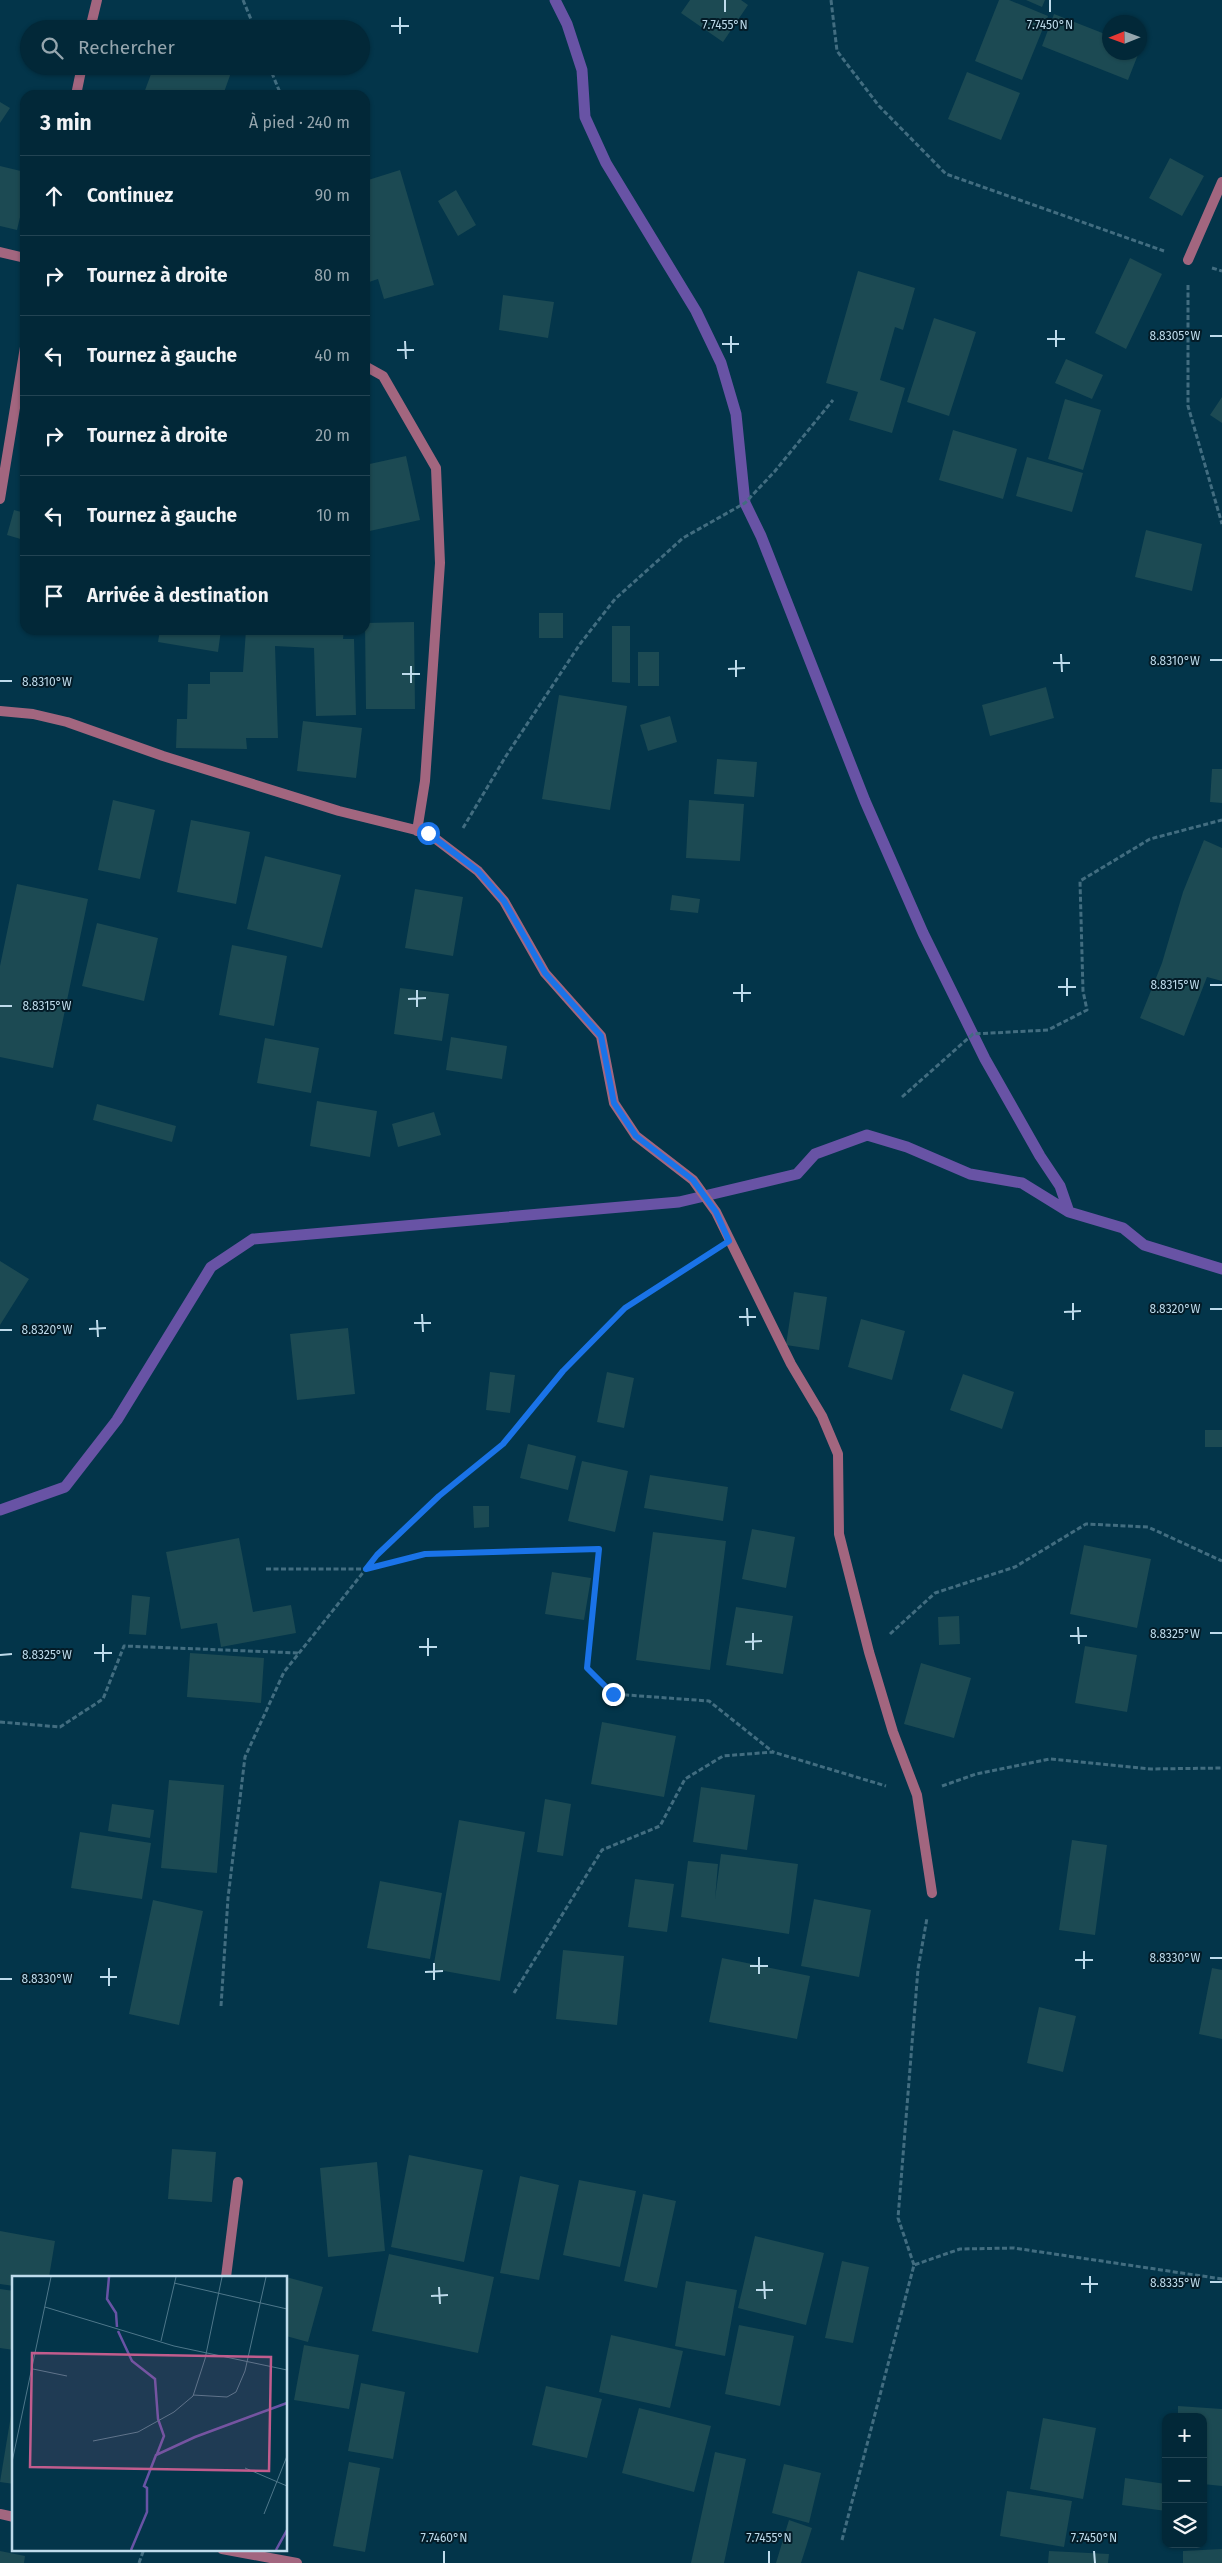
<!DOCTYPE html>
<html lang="fr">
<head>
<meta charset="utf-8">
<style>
  body { margin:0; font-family:"Fira Sans",sans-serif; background:#103443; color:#f1f3f6 }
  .controls { position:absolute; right:15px; bottom:15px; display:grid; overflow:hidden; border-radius:10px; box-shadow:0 1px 4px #0004 }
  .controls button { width:45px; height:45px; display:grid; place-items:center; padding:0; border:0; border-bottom:1px solid #234453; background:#022838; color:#f1f3f6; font:25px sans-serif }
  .compass { position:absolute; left:1102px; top:15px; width:45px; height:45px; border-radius:50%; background:#022838; box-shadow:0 1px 4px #0004; rotate:269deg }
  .stop { position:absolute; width:15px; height:15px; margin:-11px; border:4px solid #1a73e8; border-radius:50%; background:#fff }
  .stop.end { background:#1a73e8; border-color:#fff; box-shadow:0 1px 5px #0008 }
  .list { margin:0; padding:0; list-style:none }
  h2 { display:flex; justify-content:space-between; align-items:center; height:65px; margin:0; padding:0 20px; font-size:21px }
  h2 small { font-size:16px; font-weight:400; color:#96a6ae }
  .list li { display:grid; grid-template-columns:32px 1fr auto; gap:15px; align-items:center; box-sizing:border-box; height:80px; padding:0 20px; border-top:1px solid #234453 }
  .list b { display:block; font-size:19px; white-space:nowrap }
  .list em { font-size:16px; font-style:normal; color:#96a6ae }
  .icon { flex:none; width:28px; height:28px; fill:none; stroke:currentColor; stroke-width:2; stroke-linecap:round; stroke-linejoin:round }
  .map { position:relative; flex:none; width:1222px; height:2563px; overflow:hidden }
  .search { position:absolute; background:#022838; box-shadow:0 1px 4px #0004; left:20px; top:20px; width:350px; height:55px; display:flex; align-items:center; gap:12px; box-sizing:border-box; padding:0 18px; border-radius:28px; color:#96a6ae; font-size:19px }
  .panel { position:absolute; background:#022838; box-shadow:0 1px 4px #0004; left:20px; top:90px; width:350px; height:545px; border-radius:15px }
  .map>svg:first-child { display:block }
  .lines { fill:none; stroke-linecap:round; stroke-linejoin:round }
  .stream { stroke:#6853a5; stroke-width:11 }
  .building { fill:#1c4a53 }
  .path { stroke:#426d80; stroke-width:3; stroke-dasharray:5 2.5; stroke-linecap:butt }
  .lane { stroke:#a2667f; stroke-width:10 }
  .street { stroke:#a2667f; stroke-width:10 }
  .route { stroke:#1a73e8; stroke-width:6 }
  .ticks { fill:none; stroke:#bedbeb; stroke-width:2 }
  .inset-river { fill:none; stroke:#6853a5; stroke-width:2.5 }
  .inset-road { fill:none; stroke:#4e778a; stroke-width:1 }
  .view { fill:#c15c8d; fill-opacity:0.15; stroke:#c15c8d; stroke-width:2.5 }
  .inset-edge { fill:none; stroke:#bedbeb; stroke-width:2.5 }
  .ticks-label { font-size:12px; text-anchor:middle; fill:#bedbeb; stroke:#031b27; stroke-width:4; stroke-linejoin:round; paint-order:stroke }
</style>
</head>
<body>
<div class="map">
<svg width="1222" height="2563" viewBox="0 0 1222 2563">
  <rect width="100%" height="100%" fill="#03354a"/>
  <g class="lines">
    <!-- stream -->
    <path class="stream" d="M555 0 567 24 582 70 585 117 606 163 696 311 721 363 736 414 745 503 761 536 865 801 923 933 985 1059 1040 1156 1060 1186 1069 1212 1123 1228 1144 1245 1222 1269
      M0 1510 65 1487 117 1420 211 1267 253 1239 679 1202 797 1174 815 1154 867 1135 907 1147 970 1174 1022 1183 1069 1212"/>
  </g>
  <!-- building -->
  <path class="building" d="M690 0H741L748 5 723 42 681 13Z
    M999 0H1009L1048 16 1022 80 975 61Z
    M1026 0H1045L1042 7Z
    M1054 14 1110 36V52H1139L1128 80 1042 46Z
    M154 66H232L233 67 223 95H148L144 93Z
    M967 72 1020 93 1001 140 948 119Z
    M0 102 10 108 0 123Z
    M1170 158 1204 176 1182 216 1149 198Z
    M0 166 25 172V196L17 230 0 226Z
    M400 170 434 285 384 299 378 279 366 283 365 279V181Z
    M456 190 476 225 458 236 438 201Z
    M1130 258 1162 274 1126 349 1095 333Z
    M858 271 915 288 903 330 895 327 880 380 905 388 892 433 849 420 858 392 826 383Z
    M503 295 554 302 548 338 499 330Z
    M934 318 976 332 949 416 907 402Z
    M1066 359 1103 375 1092 399 1055 383Z
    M1222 397V423L1210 415Z
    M1065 399 1101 410 1083 470 1048 459Z
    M953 430 1017 449 1003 499 939 480Z
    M406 456 420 520 365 532V465Z
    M1027 457 1083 473 1072 512 1016 496Z
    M14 510 25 513 24 540 7 535Z
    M1146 530 1202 544 1192 591 1135 577Z
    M539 613H563V638H539Z
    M414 622 415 709H366L365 623Z
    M612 626H630V683L612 682Z
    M160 630H221L218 652 158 642Z
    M246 630H344L343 639H354L356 715 316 716 314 648 275 646 278 738H246L247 749 176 748 177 719H187L188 684H210V672H243Z
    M638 652H659V686H638Z
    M1046 687 1054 718 990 736 982 705Z
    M559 695 627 706 610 810 542 799Z
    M670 716 677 742 648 751 640 725Z
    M303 721 362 728 356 778 297 771Z
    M717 759 757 762 754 797 714 794Z
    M1212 769H1222V803L1210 802Z
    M113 800 155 810 140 879 98 870Z
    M689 800 744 804 740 861 686 858Z
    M191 820 250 832 236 904 177 892Z
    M1204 840 1222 848V981L1207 977 1184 1036 1140 1018 1162 963 1183 892Z
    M265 856 341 875 322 948 247 929Z
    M17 884 88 899 53 1068 0 1057V966Z
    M415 889 463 897 453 956 405 948Z
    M672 895 700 899 698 913 670 910Z
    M97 923 158 938 144 1001 82 986Z
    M232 945 287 956 274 1026 219 1015Z
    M400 988 449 994 442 1041 394 1034Z
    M451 1037 507 1046 502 1079 446 1070Z
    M265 1038 319 1048 311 1093 257 1083Z
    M317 1101 377 1111 370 1157 310 1146Z
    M97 1104 176 1126 172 1142 93 1120Z
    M434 1112 441 1135 398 1147 392 1124Z
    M0 1261 29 1279 0 1325Z
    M794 1292 827 1297 819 1350 786 1345Z
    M861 1319 905 1331 892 1380 848 1367Z
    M348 1328 355 1394 297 1400 290 1334Z
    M490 1372 515 1375 510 1413 486 1410Z
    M607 1372 634 1378 624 1428 597 1422Z
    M963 1374 1014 1392 1002 1429 950 1410Z
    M1205 1430H1222V1447H1205Z
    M528 1444 576 1456 568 1490 520 1478Z
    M582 1461 628 1471 615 1532 568 1521Z
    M650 1475 728 1487 723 1521 644 1508Z
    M473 1506H489V1527L474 1528Z
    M752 1529 795 1537 786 1588 742 1579Z
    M653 1532 726 1541 710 1670 636 1660Z
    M239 1538 253 1612 291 1605 296 1633 221 1647 217 1623 181 1629 166 1552Z
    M1084 1545 1151 1559 1137 1628 1070 1614Z
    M552 1572 591 1578 584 1620 545 1614Z
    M132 1595 150 1597 146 1635 129 1634Z
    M736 1607 793 1616 783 1674 726 1665Z
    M959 1616 960 1644 939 1645 938 1617Z
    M1085 1646 1137 1655 1127 1712 1075 1703Z
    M190 1653 264 1658 261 1703 187 1697Z
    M921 1663 971 1678 954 1738 904 1724Z
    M602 1722 676 1736 664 1797 591 1784Z
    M169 1780 224 1785 217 1873 161 1868Z
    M701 1787 755 1795 747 1850 693 1842Z
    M545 1799 571 1804 563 1856 537 1852Z
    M112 1804 154 1810 150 1838 108 1831Z
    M459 1820 525 1832 500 1981 433 1969Z
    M80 1832 151 1843 142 1899 71 1888Z
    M1072 1840 1107 1845 1095 1935 1059 1930Z
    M721 1854 798 1864 789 1934 681 1917 688 1861 718 1864 715 1899Z
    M635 1879 674 1884 667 1932 628 1927Z
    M380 1881 442 1893 430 1959 367 1948Z
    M814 1899 871 1910 859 1977 801 1966Z
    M153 1900 203 1911 179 2025 129 2014Z
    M563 1950 624 1956 617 2025 556 2019Z
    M722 1958 810 1976 797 2039 709 2022Z
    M1212 1968 1222 1970V2039L1199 2034Z
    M1039 2007 1076 2016 1063 2072 1027 2063Z
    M172 2149 216 2152 212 2202 168 2199Z
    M409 2155 483 2170 464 2262 391 2247Z
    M377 2162 385 2251 328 2257 320 2168Z
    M520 2176 559 2185 539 2280 500 2273Z
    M579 2180 636 2191 620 2267 563 2255Z
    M643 2194 676 2201 657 2288 624 2281Z
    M0 2231 55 2241 49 2277H14V2286L0 2284Z
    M755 2236 824 2253 806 2325 738 2308Z
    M389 2254 494 2277 478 2353 372 2331Z
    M842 2261 869 2267 853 2343 825 2338Z
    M286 2277 323 2287 308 2342 286 2336Z
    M686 2281 737 2290 725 2356 675 2346Z
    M0 2289 14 2291V2350L0 2348Z
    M739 2325 794 2336 780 2406 725 2394Z
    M611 2335 683 2351 670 2408 599 2392Z
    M304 2345 359 2355 349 2409 294 2400Z
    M361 2383 405 2392 393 2459 348 2451Z
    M546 2386 602 2399 587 2458 532 2445Z
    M13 2403H14V2484L0 2482Z
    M1178 2406 1222 2409V2486L1203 2484V2417H1178Z
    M639 2408 711 2426 694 2492 622 2473Z
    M1043 2418 1096 2428 1083 2499 1030 2489Z
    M715 2452 746 2459 724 2563H691Z
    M349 2462 380 2468 365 2552 333 2546Z
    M784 2464 821 2473 809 2523 772 2513Z
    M1125 2478 1166 2484V2511L1122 2505Z
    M1007 2491 1072 2501 1064 2547 1000 2536Z
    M789 2520 812 2528 801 2563H776Z
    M1222 2549V2563H1183V2551Z
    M0 2551 25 2556 24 2563H0Z
    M1049 2551 1109 2554 1108 2563H1048Z"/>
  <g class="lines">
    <!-- path -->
    <path class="path" d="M243 0 255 29
      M831 0 837 51 879 106 946 174 1164 251
      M269 66 281 95
      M1212 268 1222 271
      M1188 285V406L1222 524
      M463 828 506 756 580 644 615 599 683 538 745 503 775 471 833 400
      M902 1097 973 1034 1048 1030 1087 1010 1083 991 1080 881 1150 839 1222 820
      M266 1569H366L425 1554 599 1549 587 1668 613 1694 709 1701 773 1752
      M890 1634 935 1593 1015 1567 1086 1524 1148 1527 1222 1561
      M0 1722 60 1727 103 1699 124 1646 299 1653
      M942 1786 976 1774 1050 1759 1151 1769 1222 1768
      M514 1993 602 1850 660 1826 685 1779 723 1756 773 1752 886 1786
      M221 2006 228 1898 245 1757 284 1672 377 1555 439 1496 503 1444 563 1371 625 1308 708 1255
      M914 2265 898 2218 918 1969 927 1918
      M842 2540 914 2265 960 2249 1014 2248 1222 2279
      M139 2563 144 2549"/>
    <!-- lane -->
    <path class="lane" d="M226 2277 238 2182"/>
    <!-- street -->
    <path class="street" d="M90 29 97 0
      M76 95 82 66
      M0 252 25 258
      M1188 260 1222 182
      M365 366 383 376 436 468 440 563 425 781 417 831
      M0 499 25 347
      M0 711 33 714 67 722 163 756 339 811 428 833 478 871 504 901 545 973 601 1036 614 1103 636 1136 693 1180 716 1212 791 1364 822 1416 838 1454 839 1534 869 1652 893 1732 917 1795 932 1893
      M0 2514 14 2517
      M222 2549 297 2563"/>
  </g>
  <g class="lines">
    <!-- route -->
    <path class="route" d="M428 833 478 871 504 901 545 973 601 1036 614 1103 636 1136 693 1180 716 1212 729 1241 625 1308 563 1371 503 1444 439 1496 377 1555 366 1569 425 1554 599 1549 587 1668 613 1694"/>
  </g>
  <!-- ticks -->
  <path class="ticks" d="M725 0V12M1050 0V12M400 17V34M391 26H409M1056 330V347M731 336V353M1210 336H1222M1047 339H1065M405 341 406 359M722 344H739M397 350H414M1061 654 1062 672M736 660V677M1210 660H1222M1053 663H1070M411 666V683M728 669 745 668M402 674H420M0 681H12M1067 978V996M742 984V1002M1210 985H1222M1058 987H1076M417 990V1007M733 993H751M408 999 426 998M0 1006H12M1073 1303V1320M747 1308 748 1326M1210 1309H1222M1064 1312 1081 1311M422 1314 423 1332M739 1317H756M97 1320 98 1337M414 1323H431M89 1329 106 1328M0 1330H12M1078 1627 1079 1644M753 1633V1650M1210 1633H1222M1070 1636H1087M428 1638V1656M745 1642 762 1641M103 1644V1662M419 1647H437M94 1653H112M0 1655 12 1654M1084 1951V1969M759 1957V1974M1210 1958H1222M1075 1960H1093M434 1963V1980M750 1966H768M109 1968V1986M425 1972 443 1971M100 1977H117M0 1979H12M1090 2276V2293M764 2281 765 2299M1210 2282H1222M1081 2284H1098M439 2287 440 2304M756 2290H773M431 2296 448 2295M444 2551V2563M769 2551V2563M1094 2551 1095 2563"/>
  <!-- overview -->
  <g transform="translate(12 2276)">
    <rect width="275" height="275" fill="#03354a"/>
    <path class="inset-river" d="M97 1 95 23 104 37 105 51M106 55 120 85 143 103 146 143 152 160 145 178M119 274 135 236V212L132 210 144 179 183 161 275 127M264 274 275 254"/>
    <path class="inset-road" d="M162 7 275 33M33 31 162 70 275 94M149 65 164 1M21 93 55 100M181 119 215 121 224 116 233 95 254 1M81 165 126 156 162 136 181 120 193 83 210 1M0 186 39 1M233 192 275 210M252 238 275 180"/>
    <path class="view" d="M20 77 259 81 257 195 18 191Z"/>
    <rect width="275" height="275" class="inset-edge"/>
  </g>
  <g class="ticks-label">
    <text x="725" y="29">7.7455°N</text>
    <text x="1050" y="29">7.7450°N</text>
    <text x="1175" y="340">8.8305°W</text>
    <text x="1175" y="665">8.8310°W</text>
    <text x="47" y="686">8.8310°W</text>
    <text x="1175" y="989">8.8315°W</text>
    <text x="47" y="1010">8.8315°W</text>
    <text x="1175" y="1313">8.8320°W</text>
    <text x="47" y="1334">8.8320°W</text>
    <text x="1175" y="1638">8.8325°W</text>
    <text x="47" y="1659">8.8325°W</text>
    <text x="1175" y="1962">8.8330°W</text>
    <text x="47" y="1983">8.8330°W</text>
    <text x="1175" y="2287">8.8335°W</text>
    <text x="444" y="2542">7.7460°N</text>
    <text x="769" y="2542">7.7455°N</text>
    <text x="1094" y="2542">7.7450°N</text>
  </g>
</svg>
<div class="controls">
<button>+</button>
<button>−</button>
<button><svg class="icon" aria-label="layers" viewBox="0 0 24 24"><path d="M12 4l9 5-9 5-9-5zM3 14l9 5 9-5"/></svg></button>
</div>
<svg class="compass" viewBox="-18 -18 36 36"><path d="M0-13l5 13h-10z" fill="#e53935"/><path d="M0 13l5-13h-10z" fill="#96a6ae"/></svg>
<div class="stop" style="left:428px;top:833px"></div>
<div class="stop end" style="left:613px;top:1694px"></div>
<div class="search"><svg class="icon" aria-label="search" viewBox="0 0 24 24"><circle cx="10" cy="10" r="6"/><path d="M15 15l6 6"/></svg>Rechercher</div>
<section class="panel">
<h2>3 min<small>À pied · 240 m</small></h2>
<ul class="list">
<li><svg class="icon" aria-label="ahead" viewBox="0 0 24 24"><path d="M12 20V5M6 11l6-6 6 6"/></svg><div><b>Continuez</b></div><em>90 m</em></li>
<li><svg class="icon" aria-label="right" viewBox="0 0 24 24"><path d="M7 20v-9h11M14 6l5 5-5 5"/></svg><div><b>Tournez à droite</b></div><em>80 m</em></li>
<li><svg class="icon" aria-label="left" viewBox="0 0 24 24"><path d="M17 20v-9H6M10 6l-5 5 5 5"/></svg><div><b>Tournez à gauche</b></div><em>40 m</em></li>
<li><svg class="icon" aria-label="right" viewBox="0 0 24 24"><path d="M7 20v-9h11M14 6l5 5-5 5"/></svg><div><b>Tournez à droite</b></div><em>20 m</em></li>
<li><svg class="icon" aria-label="left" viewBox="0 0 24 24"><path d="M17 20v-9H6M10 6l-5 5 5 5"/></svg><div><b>Tournez à gauche</b></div><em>10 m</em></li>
<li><svg class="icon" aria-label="arrive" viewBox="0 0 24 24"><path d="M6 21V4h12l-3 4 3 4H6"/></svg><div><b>Arrivée à destination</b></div></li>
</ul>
</section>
</div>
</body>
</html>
